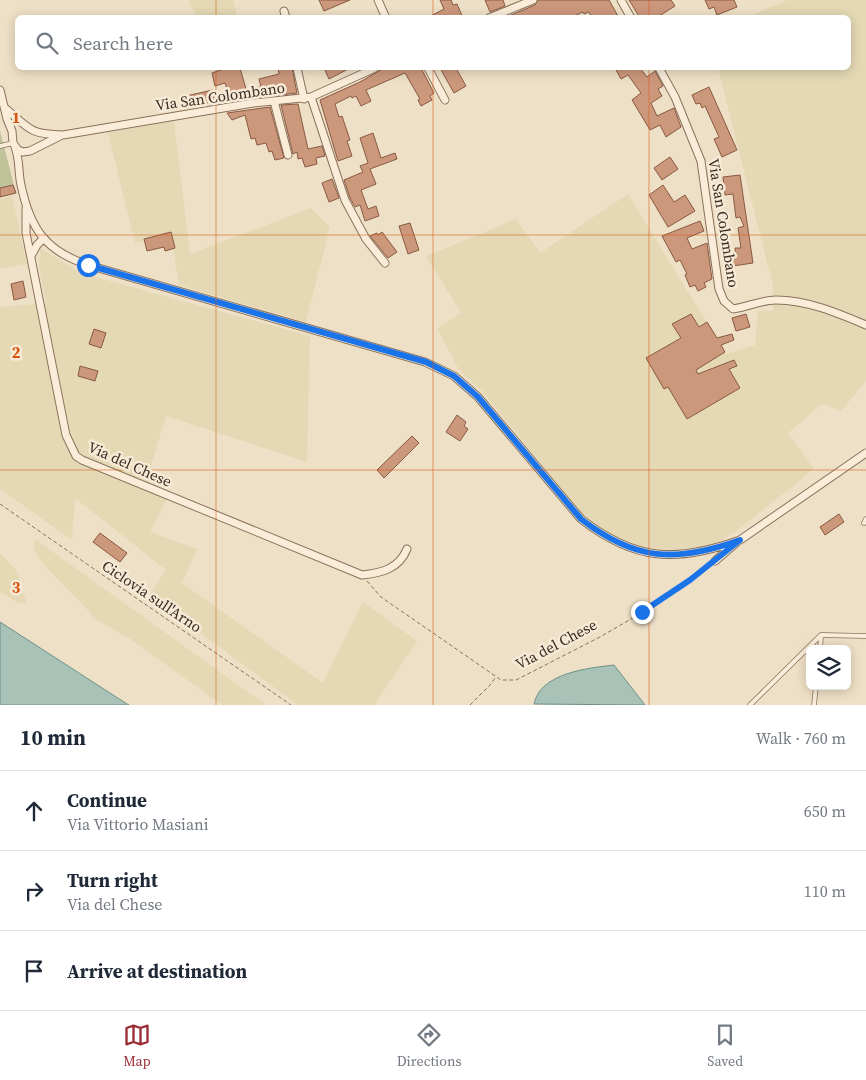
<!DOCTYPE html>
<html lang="en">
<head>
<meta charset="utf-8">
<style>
  body { margin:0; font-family:"Source Serif 4",serif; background:#f6f6f7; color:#1f2937 }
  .controls { position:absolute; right:15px; bottom:15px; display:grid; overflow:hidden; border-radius:8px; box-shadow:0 2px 12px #0003 }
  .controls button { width:45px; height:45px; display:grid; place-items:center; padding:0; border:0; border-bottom:1px solid #e0e1e3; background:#fff; color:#1f2937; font:25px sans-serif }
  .stop { position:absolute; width:15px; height:15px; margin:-11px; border:4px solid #1a73e8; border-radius:50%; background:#fff }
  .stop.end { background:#1a73e8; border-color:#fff; box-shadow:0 1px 5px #0008 }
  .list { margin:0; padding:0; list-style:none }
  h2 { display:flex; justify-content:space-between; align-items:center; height:65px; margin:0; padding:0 20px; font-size:21px }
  h2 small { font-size:16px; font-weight:400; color:#747a83 }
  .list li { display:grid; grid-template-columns:32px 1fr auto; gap:15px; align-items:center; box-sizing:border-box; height:80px; padding:0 20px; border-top:1px solid #e0e1e3 }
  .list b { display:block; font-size:19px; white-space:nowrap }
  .list p { margin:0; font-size:16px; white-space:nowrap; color:#747a83 }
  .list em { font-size:16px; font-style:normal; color:#747a83 }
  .icon { flex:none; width:28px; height:28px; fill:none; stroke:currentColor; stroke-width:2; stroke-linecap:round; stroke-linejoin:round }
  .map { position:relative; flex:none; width:866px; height:705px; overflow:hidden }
  .search { position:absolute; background:#fff; box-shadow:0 2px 12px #0003; left:15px; right:15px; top:15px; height:55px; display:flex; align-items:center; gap:12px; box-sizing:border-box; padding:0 18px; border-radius:8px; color:#747a83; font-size:19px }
  .sheet { height:305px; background:#fff }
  nav { display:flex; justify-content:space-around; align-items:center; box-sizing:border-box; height:70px; border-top:1px solid #e0e1e3; background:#fff; font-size:14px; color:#747a83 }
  nav a { display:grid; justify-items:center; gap:2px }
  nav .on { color:#992c35 }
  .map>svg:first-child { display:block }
  .farmland { fill:#e4d9b4 }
  .cemetery { fill:#c0c299 }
  .water { fill:#a8c2b8; stroke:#6e9186 }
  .building { fill:#cc987c; stroke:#895942 }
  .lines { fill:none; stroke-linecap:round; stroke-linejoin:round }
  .lane-casing { stroke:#8a715c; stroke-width:5.5 }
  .street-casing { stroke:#8a715c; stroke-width:9 }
  .path { stroke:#8a715c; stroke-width:1; stroke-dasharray:4 2.5; stroke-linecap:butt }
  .lane { stroke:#f9edda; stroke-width:4 }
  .street { stroke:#f9edda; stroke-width:7 }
  .route { stroke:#1a73e8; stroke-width:6 }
  .grid { fill:none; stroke:#d7540e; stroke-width:1; stroke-opacity:0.55 }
  .labels { text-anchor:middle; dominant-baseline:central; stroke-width:5; stroke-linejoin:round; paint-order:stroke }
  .street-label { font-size:15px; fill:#3a2b20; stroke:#f6ead6 }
  .grid-label { font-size:16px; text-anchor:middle; font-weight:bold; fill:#d7540e; stroke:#f6ead6; stroke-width:5; stroke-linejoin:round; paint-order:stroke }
</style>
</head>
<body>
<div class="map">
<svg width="866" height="705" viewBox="0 0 866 705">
  <rect width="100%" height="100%" fill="#eee0c6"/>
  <!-- farmland -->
  <path class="farmland" d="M189 0H233L237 17H196Z
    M787 0H866V319L841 311 866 327V381L841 411 822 404 788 433 814 469 735 532 717 543 691 548 660 550 629 544 590 524 481 390 459 370 437 328 461 313 426 256 516 219 540 253 628 194 726 354 755 345 758 311H773V286L718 68H848V18L748 17Z
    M174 121 190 254 311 208 330 227 306 322 179 285 171 236 135 243 108 133Z
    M12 196 27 264 0 269V199Z
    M40 248 81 273 310 336 307 462 166 416 147 479 171 492 150 532 197 549 182 583 323 683 363 602 417 641 374 705H298L149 595 166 570 75 498 72 540 0 489V307L46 303 39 267Z
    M35 539 266 705H222L129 638 98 621 44 565 33 548Z
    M0 553 17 571 27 604 18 603 0 591Z"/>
  <!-- cemetery -->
  <path class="cemetery" d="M0 131 16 193 0 197Z"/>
  <!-- water -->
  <path class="water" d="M0 622 127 704 129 705H0Z
    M614 665 645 705 534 704C540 673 588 668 614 665Z"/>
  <!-- building -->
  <path class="building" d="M319 0H350L324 11Z
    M440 0H451L453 5 457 4 463 18H427L444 9Z
    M485 0H503L505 6 490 12Z
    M538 0H609L619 18H592L589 12 584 14 583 12 570 18H504L535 5Z
    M629 0H671L675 6 656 18H640Z
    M705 0H734L737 7 717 15 714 7 709 9Z
    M226 68H240L246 89 261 87 259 79 279 74 278 68H292L297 93 231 101 225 83 215 86 212 73Z
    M324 68H350L329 79Z
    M384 68H421L434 93 430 96 432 100 421 106 418 100 420 99 405 73 366 90 371 101 361 106 356 96 352 98 351 96 335 104 339 117 342 116 350 140 347 141 352 156 338 161 320 100 360 82Z
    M440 68H456L466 86 454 93Z
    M615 68H640L647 77 655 71 663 86 658 89 662 96 651 103 657 116 674 108 681 127 666 137 660 125 650 130 632 100 641 93 628 75 621 79Z
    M709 87 737 150 722 157 714 139 719 137 705 106 702 108 700 103 696 104 692 95Z
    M213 90 215 101 199 105 198 101 192 102 190 95Z
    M298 104 308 149 322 146 325 156 316 158 317 164 305 167 302 158 298 159 297 152 293 154 281 105Z
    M270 107 284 158 275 160 272 151 269 152 266 143 257 145 255 138 251 139 245 115 232 120 227 113Z
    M373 133 381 158 395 153 397 159 370 169 376 184 361 190 368 209 376 206 379 216 365 221 360 205 355 207 350 198 344 180 363 172 360 166 368 163 360 138Z
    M670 157 678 169 662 180 654 168Z
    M740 175 753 263 733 266 731 256 736 255 735 248H741L738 228 744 226 740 217 736 218 733 194 725 195 723 177Z
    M332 179 339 198 329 202 322 183Z
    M13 185 16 193 0 197V188Z
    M663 185 674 202 685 195 695 211 668 227 649 195Z
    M700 221 704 231 687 238 692 249 707 243 712 279 704 283 706 287 698 291 695 285 690 287 685 275 687 274 680 260 676 262 662 236Z
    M410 223 419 250 408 254 399 226Z
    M171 232 175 248 165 251 164 247 147 251 144 239Z
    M382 232 397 252 388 258 370 236 377 233 378 235Z
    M23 281 26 297 14 300 11 284Z
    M691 314 699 327 707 322 717 338 732 334 734 340 721 345 725 352 696 370 698 374 734 360 737 366 729 369 740 388 687 419 668 387 664 389 646 358 681 338 672 324Z
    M746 314 750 327 736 331 732 318Z
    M94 329 106 333 101 348 89 344Z
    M80 366 98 371 95 381 78 376Z
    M457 415 466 422 464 426 468 429 460 441 446 432Z
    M412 436 419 443 384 478 377 470Z
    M839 514 844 522 825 535 820 527Z
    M100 533 127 553 120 562 93 542Z"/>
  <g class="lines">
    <defs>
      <path id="lane" d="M0 146 13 143
        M864 523 866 519
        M820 649 821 636
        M750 705 821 635 866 636
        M814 705 816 686"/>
      <path id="street" d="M378 0 386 18
        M621 0 631 18
        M284 11 286 18
        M489 18 533 0
        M297 68 304 99
        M428 68 445 100
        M659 68 675 97 701 161 719 289 724 301 733 309C748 307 761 300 776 300 807 300 838 313 866 325
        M0 90 7 119 12 131 13 143 18 150 23 152 30 151 60 136
        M311 97 345 200 366 239 385 263
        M274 101 288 155
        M5 108C30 129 28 134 63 135L253 103 311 97 375 68
        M15 147C20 160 18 172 21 185 30 228 45 251 88 265L425 362 454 376 478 397 581 519C635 561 676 563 740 540L866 453
        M26 208V233L66 435 76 456 82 460 362 575C381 573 399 569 407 549
        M31 256 37 245 43 239
        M715 561 737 542"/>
    </defs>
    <!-- lane casing -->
    <use href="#lane" class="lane-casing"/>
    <!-- street casing -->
    <use href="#street" class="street-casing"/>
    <!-- path -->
    <path class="path" d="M0 504 291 705
      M367 581 381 597 501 680H516L600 637 643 612 708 566
      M470 705 490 685 496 677"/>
    <!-- lane -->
    <use href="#lane" class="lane"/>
    <!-- street -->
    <use href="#street" class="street"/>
  </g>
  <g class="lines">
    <!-- route -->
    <path class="route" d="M88 265 426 362 454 376 478 397 581 519C635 561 676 563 740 540L690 580 642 612"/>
  </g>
  <!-- grid -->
  <path class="grid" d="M216 0V18M433 0V18M649 0V18M216 68V705M433 68V705M649 68V705M0 235H866M0 470H866"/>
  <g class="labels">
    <!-- street labels -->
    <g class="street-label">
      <text transform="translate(220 96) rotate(-8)">Via San Colombano</text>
      <text transform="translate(724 223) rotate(81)">Via San Colombano</text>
      <text transform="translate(130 464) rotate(24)">Via del Chese</text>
      <text transform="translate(152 596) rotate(34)">Ciclovia sull'Arno</text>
      <text transform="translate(556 644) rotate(-28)">Via del Chese</text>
    </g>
  </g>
  <g class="grid-label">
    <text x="16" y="123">1</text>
    <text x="16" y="358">2</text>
    <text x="16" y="593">3</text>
  </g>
</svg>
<div class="controls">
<button><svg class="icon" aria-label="layers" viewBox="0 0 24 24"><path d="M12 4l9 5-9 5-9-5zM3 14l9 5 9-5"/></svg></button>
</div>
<div class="stop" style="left:88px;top:265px"></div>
<div class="stop end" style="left:642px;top:612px"></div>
<div class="search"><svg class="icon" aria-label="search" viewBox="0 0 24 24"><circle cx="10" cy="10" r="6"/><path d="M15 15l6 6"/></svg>Search here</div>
</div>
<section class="sheet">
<h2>10 min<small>Walk · 760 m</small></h2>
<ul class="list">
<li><svg class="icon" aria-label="ahead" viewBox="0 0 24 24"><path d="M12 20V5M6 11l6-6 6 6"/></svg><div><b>Continue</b><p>Via Vittorio Masiani</p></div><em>650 m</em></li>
<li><svg class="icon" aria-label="right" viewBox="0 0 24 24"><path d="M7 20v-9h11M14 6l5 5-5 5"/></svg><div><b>Turn right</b><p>Via del Chese</p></div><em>110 m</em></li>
<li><svg class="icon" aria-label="arrive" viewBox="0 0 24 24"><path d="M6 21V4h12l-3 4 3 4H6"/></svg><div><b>Arrive at destination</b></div></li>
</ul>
</section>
<nav>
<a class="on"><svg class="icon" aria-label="map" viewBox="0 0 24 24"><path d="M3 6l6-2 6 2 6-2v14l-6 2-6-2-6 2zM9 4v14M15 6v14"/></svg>Map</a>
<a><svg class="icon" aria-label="directions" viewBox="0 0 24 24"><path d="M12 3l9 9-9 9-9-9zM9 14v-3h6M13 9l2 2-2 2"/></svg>Directions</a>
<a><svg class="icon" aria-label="saved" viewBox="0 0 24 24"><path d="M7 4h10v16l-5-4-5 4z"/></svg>Saved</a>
</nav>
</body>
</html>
